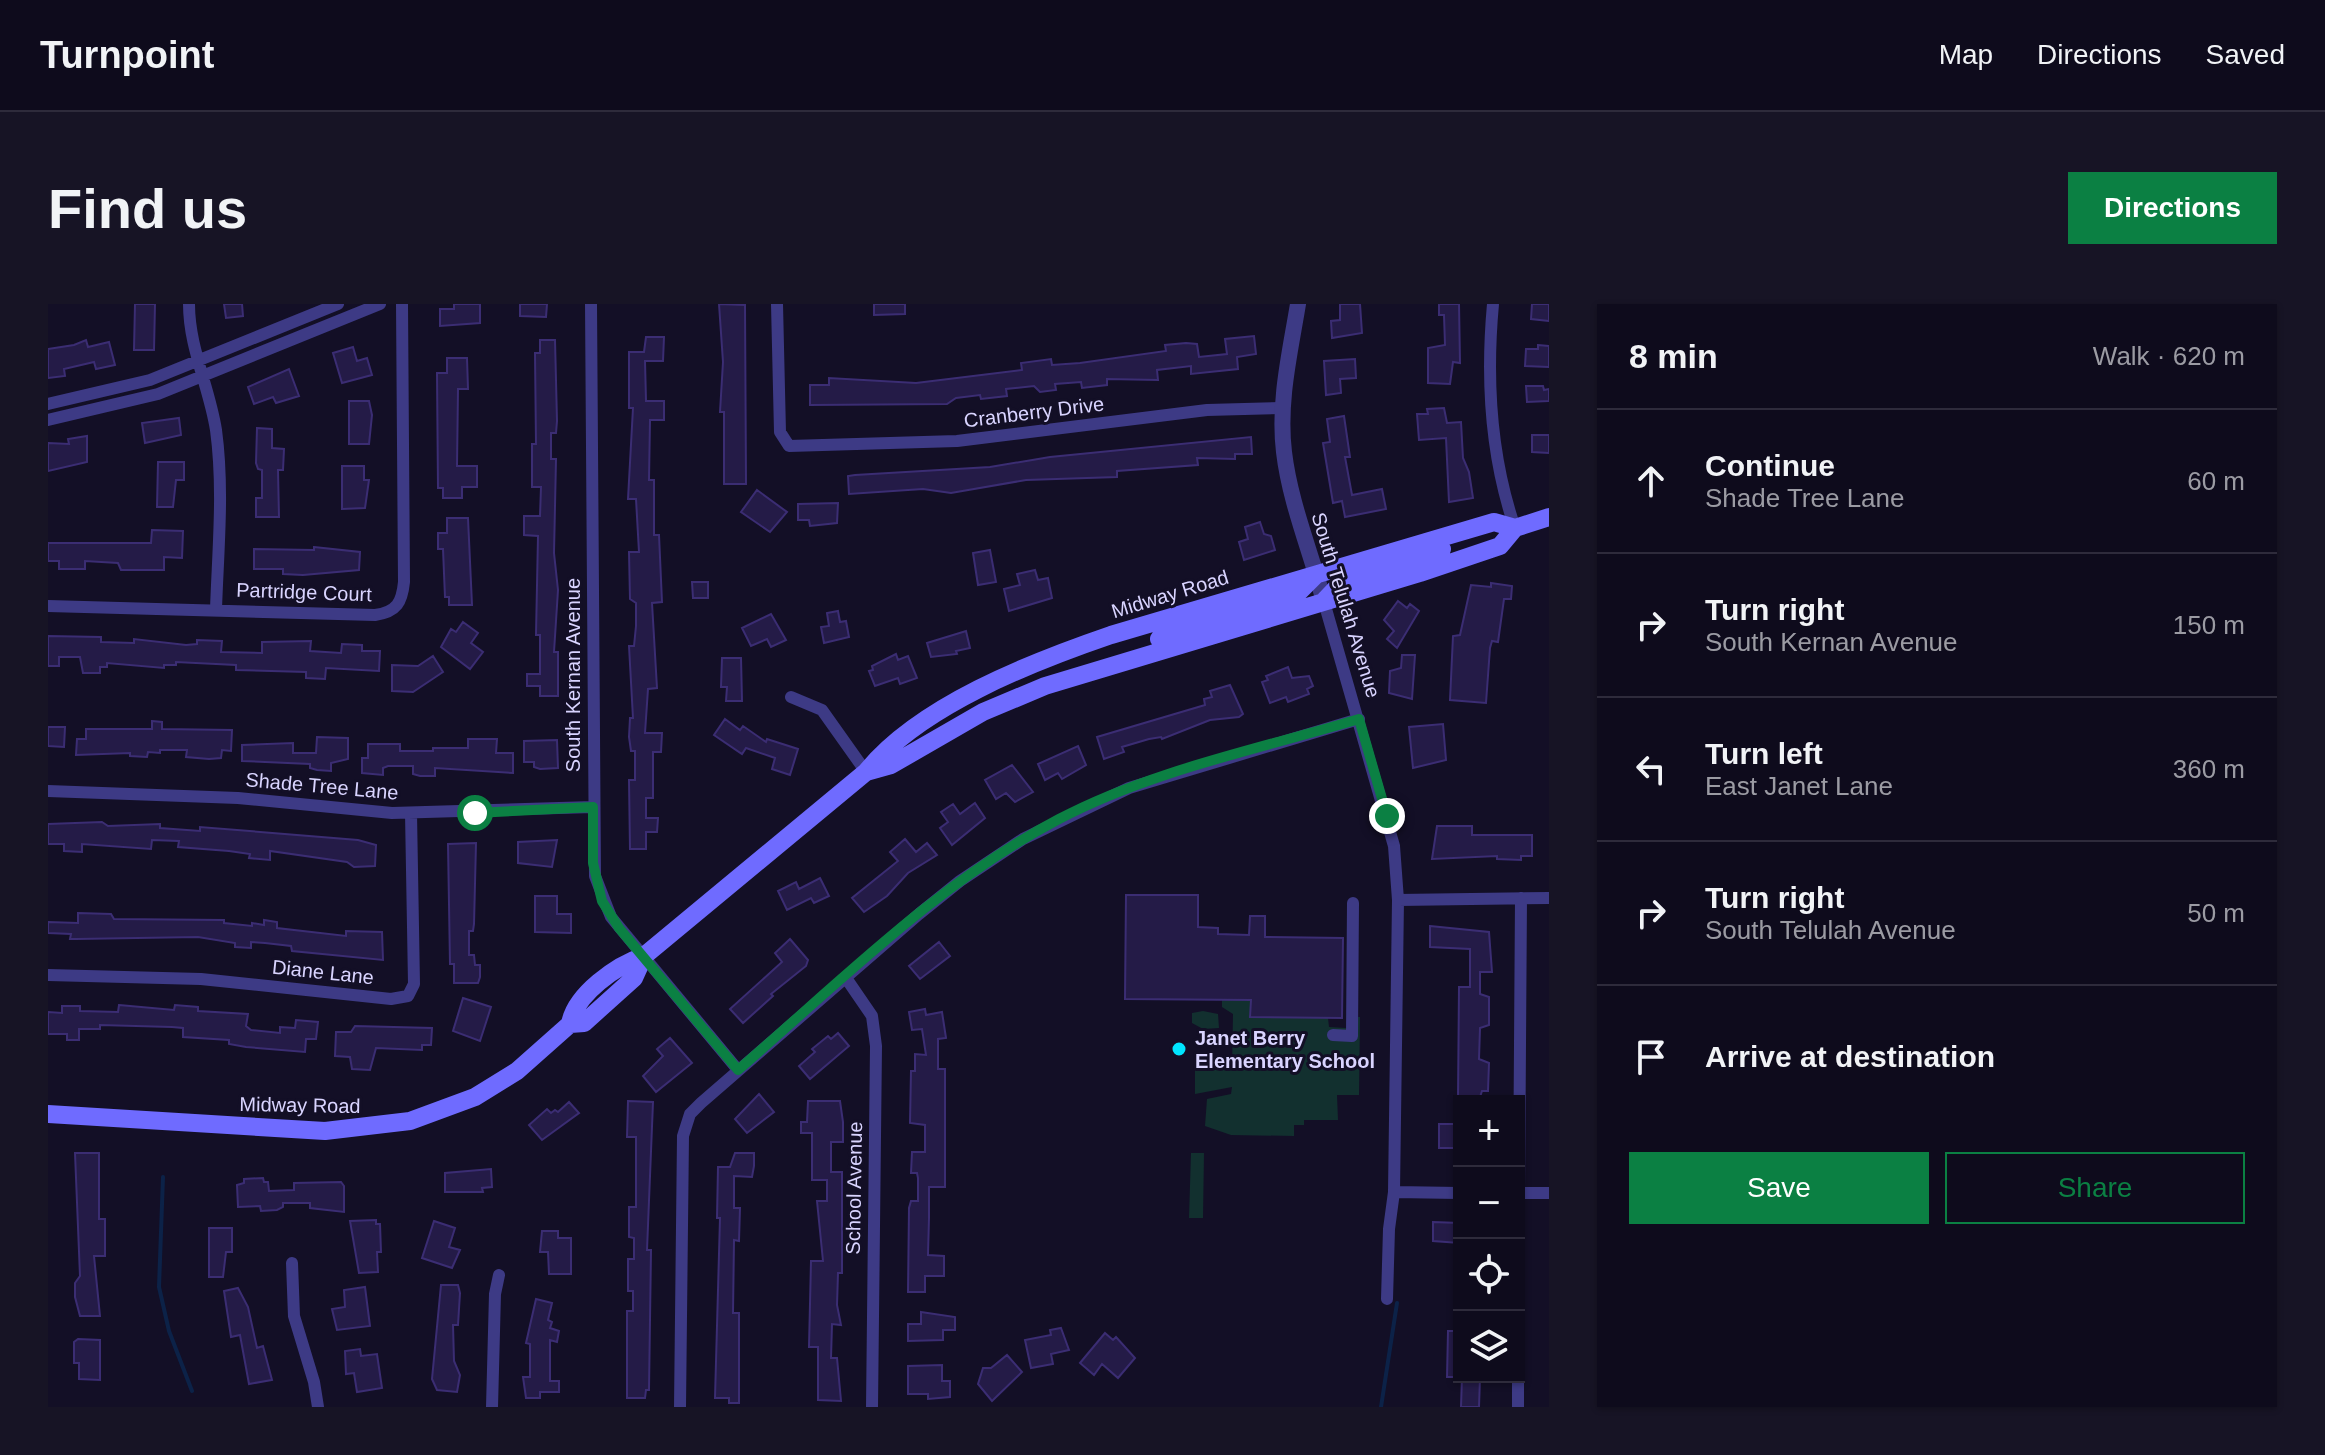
<!DOCTYPE html>
<html lang="en">
<head>
<meta charset="utf-8">
<style>
  body { margin:0; font-family:Helvetica,sans-serif; background:#171425; color:#f1f3f6 }
  .controls { position:absolute; right:24px; bottom:24px; display:grid; overflow:hidden; border-radius:0px; box-shadow:0 2px 6px #0004 }
  .controls button { width:72px; height:72px; display:grid; place-items:center; padding:0; border:0; border-bottom:2px solid #2e2b3b; background:#0e0b1c; color:#f1f3f6; font:40px sans-serif }
  .stop { position:absolute; width:24px; height:24px; margin:-18px; border:6px solid #0b8043; border-radius:50%; background:#fff }
  .stop.end { background:#0b8043; border-color:#fff; box-shadow:0 2px 8px #0008 }
  .list { margin:0; padding:0; list-style:none }
  h2 { display:flex; justify-content:space-between; align-items:center; height:104px; margin:0; padding:0 32px; font-size:34px }
  h2 small { font-size:26px; font-weight:400; color:#9b9ba3 }
  .list li { display:grid; grid-template-columns:52px 1fr auto; gap:24px; align-items:center; box-sizing:border-box; height:144px; padding:0 32px; border-top:2px solid #2e2b3b }
  .list b { display:block; font-size:30px; white-space:nowrap }
  .list p { margin:0; font-size:26px; white-space:nowrap; color:#9b9ba3 }
  .list em { font-size:26px; font-style:normal; color:#9b9ba3 }
  .actions { display:flex; gap:16px; padding:24px 32px }
  .actions a { flex:1; padding:18px 0; border:2px solid #0b8043; border-radius:0px; text-align:center; font-size:28px; color:#0b8043 }
  .actions .main { background:#0b8043; color:#fff }
  .icon { flex:none; width:44px; height:44px; fill:none; stroke:currentColor; stroke-width:2; stroke-linecap:round; stroke-linejoin:round }
  .map { position:relative; flex:none; width:1501px; height:1103px; overflow:hidden; border-radius:0px }
  header { display:flex; align-items:center; gap:48px; box-sizing:border-box; height:112px; padding:0 40px; background:#0e0b1c; border-bottom:2px solid #2e2b3b }
  header strong { font-size:38px }
  nav { display:flex; gap:44px; margin-inline-start:auto; font-size:28px }
  .intro { display:flex; align-items:center; justify-content:space-between; box-sizing:border-box; height:192px; padding:0 48px }
  h1 { margin:0; font-size:56px }
  .button { padding:20px 36px; border-radius:0px; background:#0b8043; color:#fff; font-size:28px; font-weight:700 }
  main { display:flex; gap:48px; padding:0 48px }
  aside { flex:1; background:#0e0b1c; border-radius:0px; box-shadow:0 2px 6px #0004 }
  .map>svg:first-child { display:block }
  .green { fill:#12302f }
  .lines { fill:none; stroke-linecap:round; stroke-linejoin:round }
  .stream { stroke:#0c2248; stroke-width:4 }
  .building { fill:#241b47; stroke:#3b2d73; stroke-width:2 }
  .minor { stroke:#3d3a85; stroke-width:12 }
  .tertiary { stroke:#3d3a85; stroke-width:16 }
  .secondary { stroke:#6f6bff; stroke-width:18 }
  .route { stroke:#0b8043; stroke-width:10 }
  .poi-dot { fill:#00e5ff; stroke:#130f26; stroke-width:3 }
  .labels { text-anchor:middle; dominant-baseline:central; stroke-width:6; stroke-linejoin:round; paint-order:stroke }
  .street-label { font-size:20px; fill:#d9d4ff; stroke:#130f26 }
  .poi-label { font-size:20px; font-weight:bold; fill:#d9d4ff; stroke:#130f26; text-anchor:start }
</style>
</head>
<body>
<header>
<strong>Turnpoint</strong>
<nav><a>Map</a><a>Directions</a><a>Saved</a></nav>
</header>
<div class="intro"><h1>Find us</h1><a class="button">Directions</a></div>
<main>
<div class="map">
<svg width="1501" height="1103" viewBox="0 0 1501 1103">
  <rect width="100%" height="100%" fill="#130f26"/>
  <!-- green -->
  <path class="green" d="M1174 696H1203L1202 712 1280 714 1281 723 1298 724 1299 713H1312L1311 791H1289L1290 816H1256V821H1246V832L1183 831 1157 822 1159 795 1183 790 1184 783 1147 790V766H1184L1185 710 1174 703Z
    M1155 707 1170 710 1171 724 1155 725 1144 719V709Z
    M1143 849H1156L1155 914H1141Z"/>
  <g class="lines">
    <!-- stream -->
    <path class="stream" d="M115 873 111 983 121 1027 144 1087
      M1333 1103 1349 999"/>
  </g>
  <!-- building -->
  <path class="building" d="M87 0H107L106 46H86Z
    M176 0H194L195 12 178 14Z
    M406 0H432V19L392 22V5H406Z
    M472 0H499L498 13 472 12Z
    M671 0 697 1 698 180H676V108H672L675 58Z
    M826 0H857V10L826 11Z
    M1292 0H1312L1314 29 1284 34 1283 17 1292 16Z
    M1391 0H1411L1412 59 1405 58 1402 80 1380 79V44L1397 41 1396 11H1391Z
    M1484 0H1501V17L1483 15Z
    M1206 32 1208 50 1189 53 1190 65 1143 70V62L1109 66 1110 76 1059 75V81L1034 84 1033 78 1007 80 1008 86 992 88 986 82 958 85 959 92 933 95 932 91 908 94 899 100 762 101V81H781V74L868 79 974 66 973 59 1003 55 1004 61 1032 59 1118 47 1117 41 1138 39 1149 40 1151 53 1179 50 1177 35Z
    M598 33H616L615 57H597L598 97H616V116H602L601 176H606V231H611L614 298 604 299 609 384 600 385 597 429H614L613 448H605V494H598V514H610L609 528H598V545H582L581 476H587V447H583L581 433 582 414H585L581 342H586L588 322V299L582 295 581 248H591L588 195H580L585 104H581V48H596Z
    M38 36 40 43 61 38 67 61 48 65 46 58 16 65 17 72 0 74V45L26 41Z
    M492 36H507L509 117 508 129H503V155H508L506 249 510 286 506 348H510V392H492V382H479V370H492V331H488L490 232 476 231V212H492L493 183H484V140H488L487 49H492Z
    M1490 41 1501 42V63L1477 62 1478 45H1490Z
    M305 43 309 57 319 54 324 71 294 79 285 49Z
    M399 54H419L420 85H410L409 162H429V183H414V194H395V184H390L389 69H399Z
    M1307 55 1308 74 1292 75 1293 89 1278 91 1276 57Z
    M241 65 251 92 228 99 225 93 206 100 200 83Z
    M1478 82H1495L1496 86 1501 85V97L1479 98Z
    M301 97H321L324 111 321 140H301Z
    M1396 104 1399 119 1413 118 1415 154 1421 168 1425 194 1401 198 1398 134 1371 136 1369 110H1380L1379 105Z
    M1296 112 1302 153H1297L1304 191 1334 185 1338 205 1297 213 1294 197 1285 199 1275 139 1282 138 1279 115Z
    M131 114 133 131 97 139 94 119Z
    M209 124 224 125V144L236 145 235 166H230L231 213H208V194H214V166L210 165 208 159Z
    M1484 131H1501V149L1484 148Z
    M39 132V158L0 167V139L21 140 20 135Z
    M1203 133 1204 150H1187V155L1149 154 1150 161 1069 167V173L978 176 903 189 875 185 801 190 800 172 807 171 942 163 1002 153Z
    M110 158H136V176H128L125 203H109Z
    M294 162H316V176H321L317 204 294 205Z
    M709 186 739 208 722 228 693 208Z
    M790 199 789 219 762 222 761 216H750V200Z
    M399 214H420L424 301H401V293H397L395 245H390V229H399Z
    M1212 218 1216 230 1223 232 1227 246 1196 256 1191 238 1200 235 1197 223Z
    M104 226 135 227 134 254 116 253V266H73L70 259 37 257V265H11V257H0V239H103Z
    M266 243 312 248 311 266 255 271 235 270V265H206V245L266 246Z
    M942 246 948 278 930 281 925 249Z
    M987 266 990 276 1000 274 1004 294 961 307 956 285 972 281 969 270Z
    M644 278H660V294H645Z
    M1443 279 1464 282 1463 295H1456L1450 338 1444 337 1442 344 1438 399 1402 396 1405 332 1412 331 1423 281 1443 283Z
    M1350 297 1359 304 1362 300 1371 307 1349 344 1339 335 1346 327 1336 316Z
    M790 307 792 318 798 317 801 333 776 339 773 323 781 322 779 309Z
    M723 310 738 336 723 343 719 335 703 342 694 324Z
    M415 318 430 329 423 339 435 348 422 365 393 343 403 325 408 328Z
    M918 327 922 344 908 347 909 350 883 353 879 339Z
    M0 332 53 333V338L86 339V335L138 341 149 340V336L174 337 173 348 214 349V338L263 337 262 347 293 349 294 340 314 341V347H332L331 367 278 364 277 375 258 374V368L188 366V361L128 358V361H116V364L59 359V363H52V369H35L32 353H11V362H0Z
    M848 350 850 356 860 352 869 374 852 380 850 374 827 382 821 367 825 366 824 362Z
    M1354 351H1367L1364 395 1341 389 1342 367 1353 364Z
    M385 352 395 368 365 388 344 387V361L370 362Z
    M674 354H693L694 397H678L679 383H673Z
    M1240 363 1244 374 1261 372 1265 382 1259 385 1261 390 1240 398 1238 393 1222 399 1214 378 1220 376 1218 372Z
    M1182 381 1195 410 1191 413 1162 416 1114 435 1113 433 1101 435 1074 443 1076 448 1056 455 1049 433 1157 401 1156 395 1164 393 1162 387Z
    M677 415 692 426 695 422 718 438 719 435 750 445 742 471 724 465 727 454 698 444 694 450 666 431Z
    M104 417 114 418V425L184 426 183 447 174 446 173 454 161 455 138 453 139 446H112V449L100 448 99 453 82 452V449L28 451 29 435H38V425H104Z
    M1395 420 1398 456 1365 464 1361 423Z
    M0 423H17L16 443 0 442Z
    M269 433 300 434V455L283 459V467L269 466 262 464V460L194 457V441L245 439V449H268Z
    M420 435H449L448 449H465V469L387 464V472H372L365 470V462H340L335 464V471L314 469V454H320V440H352V447H385V444H420Z
    M509 436 510 464 492 465 486 463V458H476V437Z
    M1030 442 1038 461 1014 475 1010 469 997 476 990 460Z
    M964 461 985 488 967 498 958 489 948 495 937 476Z
    M927 499 937 514 904 541 892 524 900 518 893 508 905 500 912 510Z
    M54 518 60 522 112 520V524L152 527V523L310 536 328 541 327 562 306 563 299 558 222 547V556L201 554 202 550 181 547 130 543 131 537 104 536 103 545 34 540V548L16 547V540H0V520Z
    M1389 522H1424V531H1484V552H1473V556L1449 555V552L1384 555Z
    M857 535 868 548 879 539 889 551 860 569 839 592 816 608 804 594 850 557 842 548Z
    M509 536 504 563 470 559V538Z
    M428 539 426 620 425 627H421V651H426L427 661H432V673L430 679H406V660H402L400 540Z
    M772 574 781 592 766 599 763 594 739 606 730 587 748 578 751 585Z
    M1078 591H1150V623L1170 624V630L1201 631 1202 612H1217V633L1295 634 1294 714 1202 713 1203 696 1077 695Z
    M487 592H509V610H523V629L487 628Z
    M30 609 63 610 66 615 176 616V619L204 622V619L216 621V616L229 618V624L298 632V627L334 628 335 656 244 647 243 642 217 639 203 638V644L187 643V639L150 633 28 635H22L23 630 0 629V618L30 619Z
    M1382 622 1441 628 1444 668H1432V690L1441 693V721L1432 724 1431 755 1441 759 1440 787H1434L1431 796H1410L1411 683H1422V645L1382 643Z
    M742 635 760 656 758 662 723 690 725 692 695 719 682 705 734 658 727 649Z
    M891 638 902 652 872 675 861 662Z
    M415 694 443 703 432 737 405 727Z
    M71 701 126 706 127 701 150 703V707L200 710 198 722 203 726 232 729V723L247 724 248 716 270 718 268 735H258L257 748 198 743 181 740V736L135 733V724L124 723 52 721V725H31V736H19V730H0V708L14 709V702H32V707L70 708Z
    M877 705 878 711 894 708 898 734 890 735V765H897V883H881V914L880 951 896 952V972H877V988H860L861 904 863 897H870V874L869 869H863L864 848H877V821L862 819 863 767H867V750L878 751 874 725 864 726 861 708Z
    M307 722 384 724 383 741H374V746L328 744 322 766 304 765 302 753 287 752 288 728H303Z
    M790 729 801 742 762 775 751 762 767 748 764 745 780 732 783 735Z
    M622 734 644 759 608 788 595 772 615 752 609 745Z
    M711 790 726 808 699 829 687 815Z
    M580 797 605 798 599 946H603L601 1086H598L597 1094H579V1007H585V987H580V955H586V934L581 933V903H588V833H579Z
    M760 797H792L795 818V838H783V868H794V969H790L789 1001 793 1021 784 1020 783 1054H789L793 1097 770 1096V1043H761L763 957H775L769 897H779V876H764V829H753V818H759Z
    M521 798 531 809 494 836 481 821 499 805 503 809 507 806 510 808Z
    M1391 820H1411V844H1391Z
    M27 849H51V915H57V952H46L52 1012H32L27 993V979L32 972Z
    M687 849H706V862L704 873 686 872V904H692L691 937 686 936 685 1009H691V1099H681V1094H667L672 914H669L670 863H682Z
    M443 865 444 883 434 884 435 888H397V869Z
    M215 874 216 878H220L221 887 246 886V879L293 878 296 882V908L262 904V899H235V903L229 906 213 907 212 902 190 903 189 881 196 879V875Z
    M328 916V920H332L333 948H329L330 968 311 969 302 917Z
    M386 917 407 924 401 943 412 946 404 964 374 954Z
    M1385 918 1411 919V939L1385 937Z
    M161 924H184V948H178L175 973H161Z
    M494 927H510V934H523V970H501L500 948H492Z
    M393 981H410L412 989 410 1021H405L406 1057 412 1071 409 1088 389 1086 384 1075Z
    M317 983 322 1022 289 1026 284 1005 297 1003 296 986Z
    M190 984 200 1003 209 1044 215 1042 224 1076 201 1080 192 1031 183 1033 176 987Z
    M488 995 504 999 500 1016 504 1018 502 1024 511 1027 509 1038 502 1036V1077H511V1088H492V1094H478L475 1073H482V1040L478 1039Z
    M873 1008 907 1013V1026H895V1036L860 1037V1020H873Z
    M1013 1024 1021 1046 1003 1050 1005 1060 983 1064 977 1036 1003 1031 1002 1026Z
    M1400 1027H1411V1073H1399Z
    M1057 1029 1065 1036 1068 1033 1087 1054 1070 1074 1054 1060 1046 1071 1032 1059Z
    M30 1035 52 1036V1076L31 1075V1059H26V1038Z
    M312 1045 313 1052 329 1050 334 1084 309 1088 306 1069 298 1070 297 1047Z
    M959 1051 974 1068 944 1097 930 1080 935 1064H943Z
    M894 1061V1077H902V1093L880 1095V1090H860V1062Z
    M1414 1073H1432L1431 1103H1413Z"/>
  <g class="lines">
    <!-- minor -->
    <path class="minor" d="M141 0C141 44 161 82 168 126 176 185 170 246 168 305
      M543 0 547 572 563 613 690 766
      M729 0 732 128 741 142 909 137 1159 106 1235 104
      M1445 0C1438 76 1442 151 1467 224
      M0 100 102 76 290 0
      M0 116 110 90 332 0
      M1276 298 1346 542 1350 596 1346 888 1341 925 1339 995
      M0 302 327 311C349 308 354 298 356 278L354 0
      M743 393 774 406 818 468
      M0 487 190 494 344 509 545 503
      M1350 596 1501 594
      M0 671 153 675 343 695 360 692 366 680 363 509
      M798 674 824 712 828 742 824 1103
      M1285 731 1304 732 1305 599
      M1471 887 1473 594
      M1346 888 1411 889
      M1471 889H1501
      M1471 892V982
      M244 959 246 1012 266 1078 270 1103
      M444 1103 447 990 451 971
      M632 1103 635 832 642 810 653 799 871 610 912 577 975 535 1081 484 1311 415
      M1470 1103V1073"/>
    <!-- tertiary -->
    <path class="tertiary" d="M1250 0C1242 49 1230 98 1236 148 1242 199 1263 248 1276 298"/>
    <!-- secondary -->
    <path class="secondary" d="M1277 296 1296 276 1394 245
      M1111 335 1158 317 1249 290 1267 272
      M818 468 843 461 935 408 997 382 1372 269 1452 242 1467 224
      M522 720C527 690 569 661 596 652L818 468C871 402 984 358 1063 331L1446 218 1467 224 1501 213
      M0 810 277 827 362 817 427 793 469 767 522 720 536 719 586 674 596 652"/>
  </g>
  <g class="lines">
    <!-- route -->
    <path class="route" d="M427 509 545 503V559L554 597 571 624 690 766C792 678 891 578 1011 515 1104 466 1212 445 1311 415L1339 512"/>
  </g>
  <!-- markers -->
  <circle class="poi-dot" cx="1131" cy="745" r="8"/>
  <g class="labels">
    <!-- street labels -->
    <g class="street-label">
      <text transform="translate(986 108) rotate(-7)">Cranberry Drive</text>
      <text transform="translate(256 288) rotate(2)">Partridge Court</text>
      <text transform="translate(1122 290) rotate(-17)">Midway Road</text>
      <text transform="translate(1298 301) rotate(73)">South Telulah Avenue</text>
      <text transform="translate(525 371) rotate(-90)">South Kernan Avenue</text>
      <text transform="translate(274 482) rotate(5)">Shade Tree Lane</text>
      <text transform="translate(275 668) rotate(6)">Diane Lane</text>
      <text transform="translate(252 801) rotate(1)">Midway Road</text>
      <text transform="translate(806 884) rotate(-89)">School Avenue</text>
    </g>
    <!-- poi labels -->
    <g class="poi-label">
      <text x="1147" y="734">Janet Berry<tspan x="1147" dy="23">Elementary School</tspan></text>
    </g>
  </g>
</svg>
<div class="controls">
<button>+</button>
<button>−</button>
<button><svg class="icon" aria-label="locate" viewBox="0 0 24 24"><circle cx="12" cy="12" r="6"/><path d="M12 2v4M12 18v4M2 12h4M18 12h4"/></svg></button>
<button><svg class="icon" aria-label="layers" viewBox="0 0 24 24"><path d="M12 4l9 5-9 5-9-5zM3 14l9 5 9-5"/></svg></button>
</div>
<div class="stop" style="left:427px;top:509px"></div>
<div class="stop end" style="left:1339px;top:512px"></div>
</div>
<aside>
<h2>8 min<small>Walk · 620 m</small></h2>
<ul class="list">
<li><svg class="icon" aria-label="ahead" viewBox="0 0 24 24"><path d="M12 20V5M6 11l6-6 6 6"/></svg><div><b>Continue</b><p>Shade Tree Lane</p></div><em>60 m</em></li>
<li><svg class="icon" aria-label="right" viewBox="0 0 24 24"><path d="M7 20v-9h11M14 6l5 5-5 5"/></svg><div><b>Turn right</b><p>South Kernan Avenue</p></div><em>150 m</em></li>
<li><svg class="icon" aria-label="left" viewBox="0 0 24 24"><path d="M17 20v-9H6M10 6l-5 5 5 5"/></svg><div><b>Turn left</b><p>East Janet Lane</p></div><em>360 m</em></li>
<li><svg class="icon" aria-label="right" viewBox="0 0 24 24"><path d="M7 20v-9h11M14 6l5 5-5 5"/></svg><div><b>Turn right</b><p>South Telulah Avenue</p></div><em>50 m</em></li>
<li><svg class="icon" aria-label="arrive" viewBox="0 0 24 24"><path d="M6 21V4h12l-3 4 3 4H6"/></svg><div><b>Arrive at destination</b></div></li>
</ul>
<div class="actions"><a class="main">Save</a><a>Share</a></div>
</aside>
</main>
</body>
</html>
